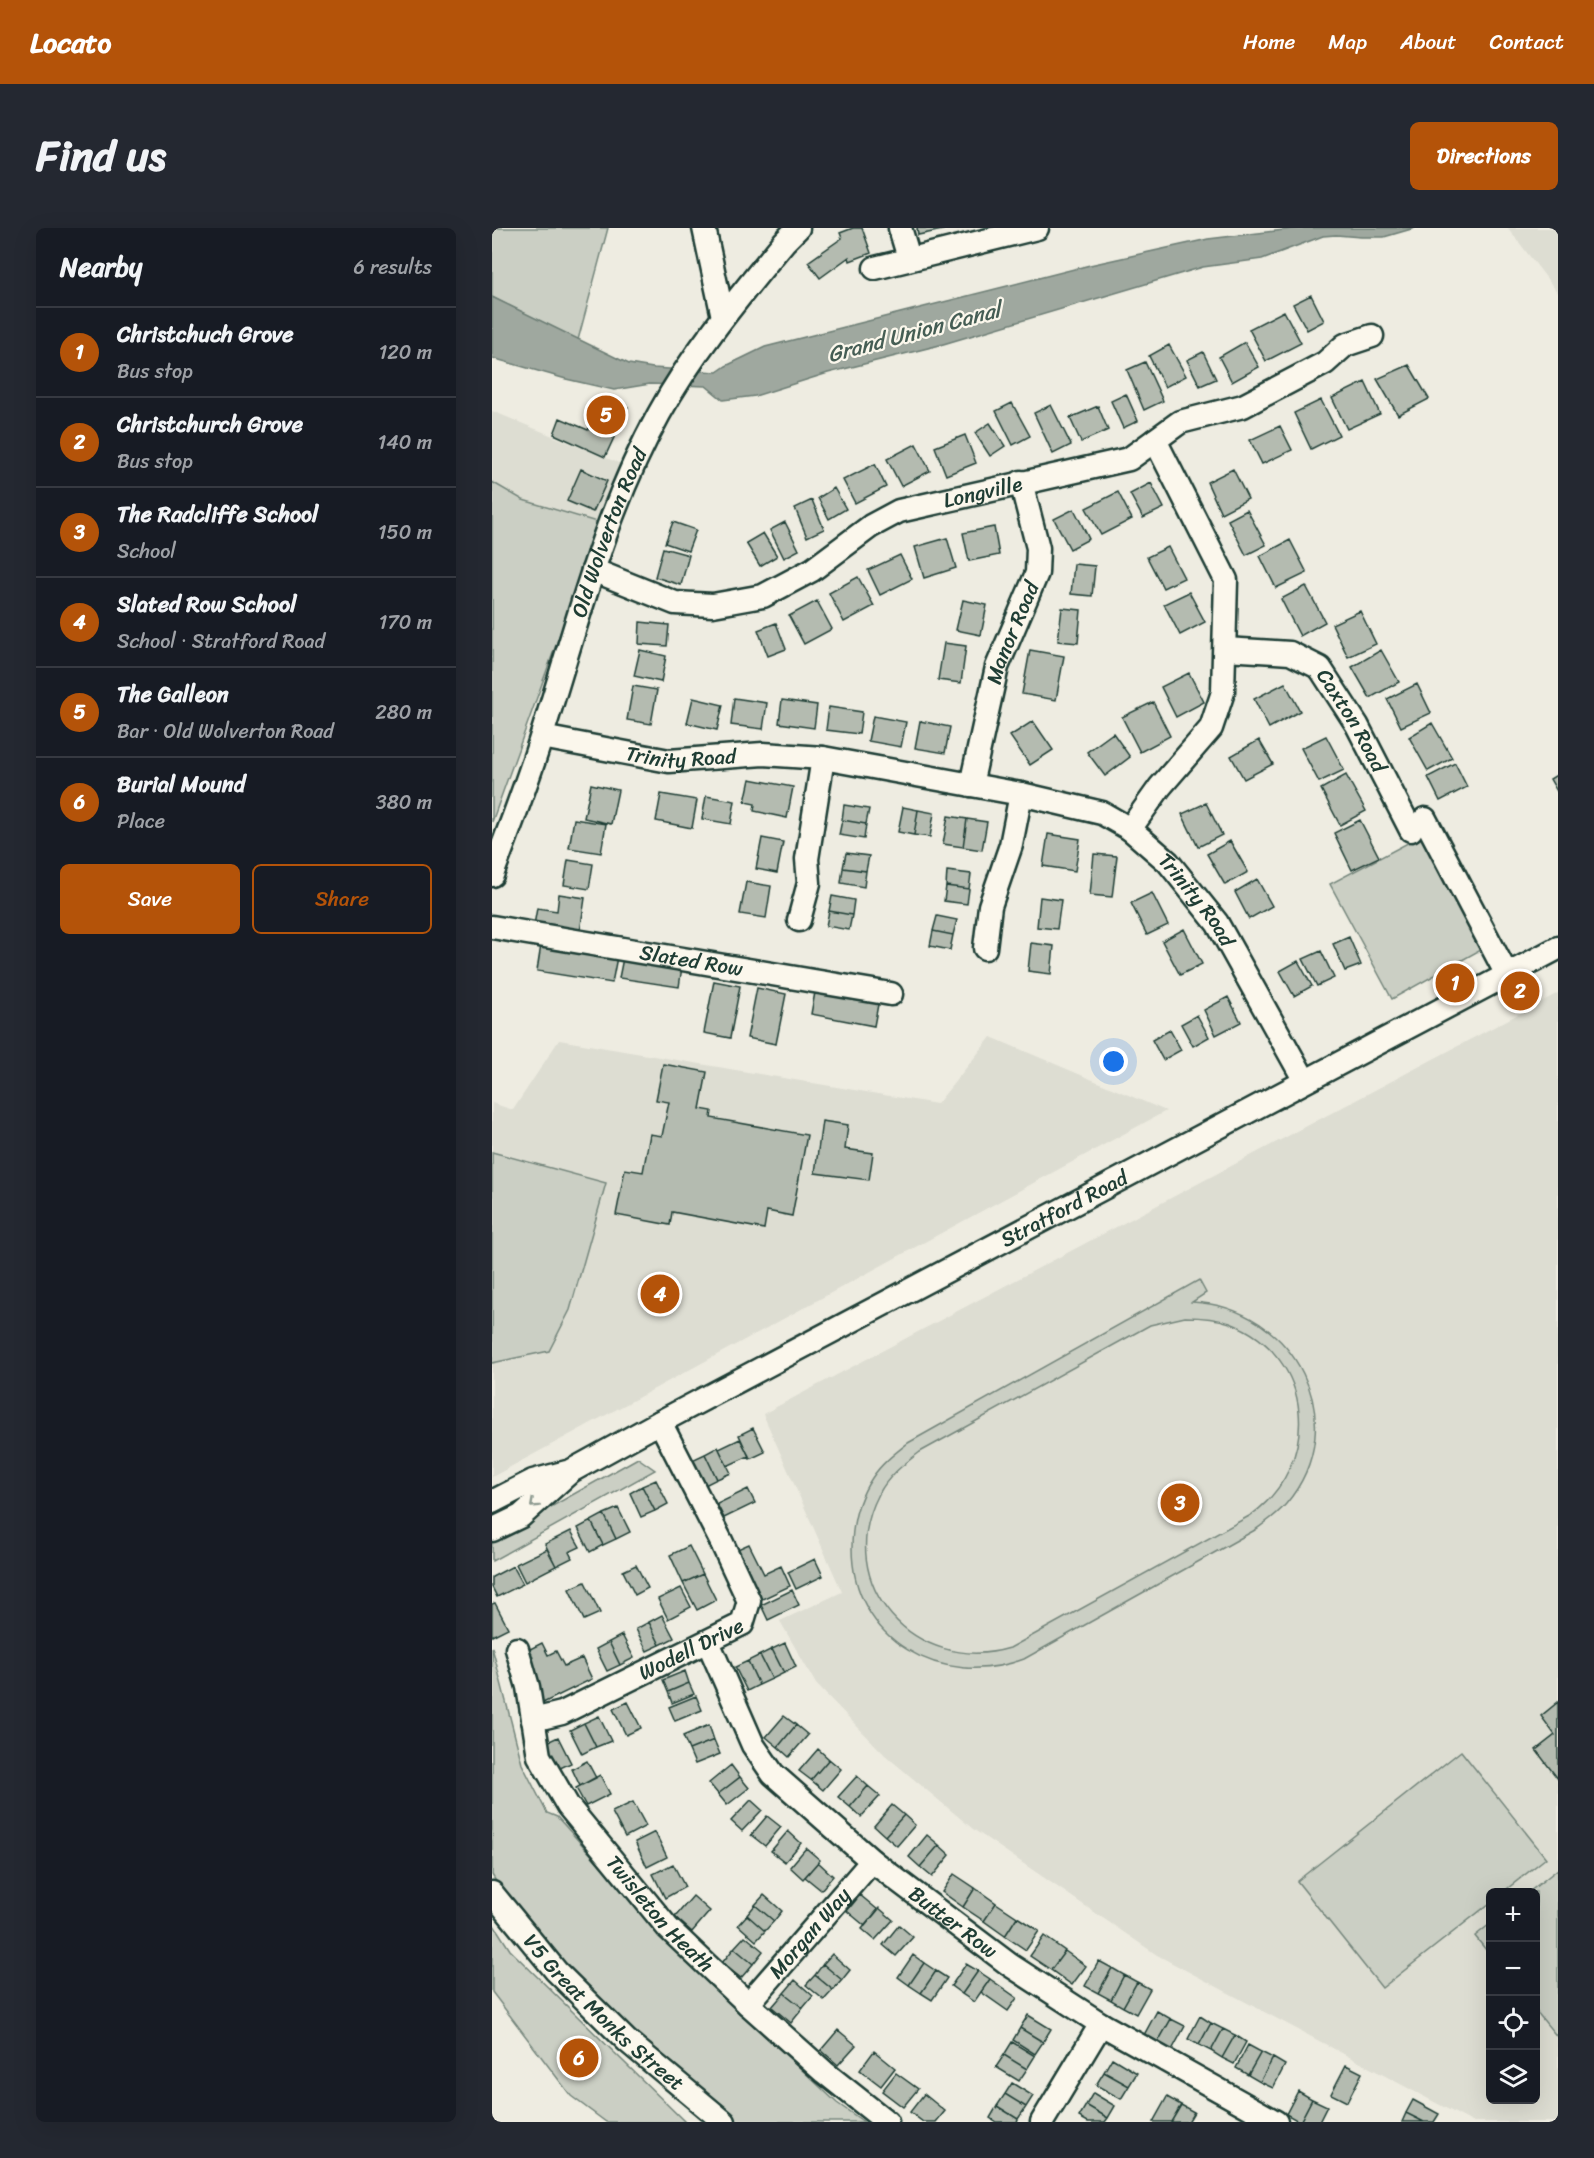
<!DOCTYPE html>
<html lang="en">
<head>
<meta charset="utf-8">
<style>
  body { margin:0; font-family:Sriracha,sans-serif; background:#242831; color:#f1f3f6 }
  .controls { position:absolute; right:18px; bottom:18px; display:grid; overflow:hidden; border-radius:9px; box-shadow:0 6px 24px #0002 }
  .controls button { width:54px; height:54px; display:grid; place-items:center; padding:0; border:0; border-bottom:2px solid #363941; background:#171b24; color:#f1f3f6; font:30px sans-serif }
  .you { position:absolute; left:622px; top:834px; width:21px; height:21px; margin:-15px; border:4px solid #fff; border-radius:50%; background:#1a73e8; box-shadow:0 0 0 9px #1a73e833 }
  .badge { display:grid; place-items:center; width:39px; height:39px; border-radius:50%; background:#b45309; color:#fff; font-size:20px; font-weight:700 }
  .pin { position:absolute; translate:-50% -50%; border:3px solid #fff; box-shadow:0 2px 6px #0006 }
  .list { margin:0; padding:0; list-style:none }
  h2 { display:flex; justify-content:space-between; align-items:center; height:78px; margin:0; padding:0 24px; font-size:26px }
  h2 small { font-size:20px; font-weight:400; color:#9ea1a6 }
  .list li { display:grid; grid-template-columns:39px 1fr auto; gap:18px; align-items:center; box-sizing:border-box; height:90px; padding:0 24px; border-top:2px solid #363941 }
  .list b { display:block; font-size:22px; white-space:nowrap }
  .list p { margin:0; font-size:20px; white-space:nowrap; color:#9ea1a6 }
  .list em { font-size:20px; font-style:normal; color:#9ea1a6 }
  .actions { display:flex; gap:12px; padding:18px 24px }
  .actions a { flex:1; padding:14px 0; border:2px solid #b45309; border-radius:9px; text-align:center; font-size:21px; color:#b45309 }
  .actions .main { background:#b45309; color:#fff }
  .icon { flex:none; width:33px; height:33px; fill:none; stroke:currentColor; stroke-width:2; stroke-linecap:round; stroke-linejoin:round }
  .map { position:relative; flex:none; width:1066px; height:1894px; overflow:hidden; border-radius:9px }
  header { display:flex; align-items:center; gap:36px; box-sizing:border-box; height:84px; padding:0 30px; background:#b45309; color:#fff }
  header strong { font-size:28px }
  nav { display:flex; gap:33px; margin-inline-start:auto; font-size:21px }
  .intro { display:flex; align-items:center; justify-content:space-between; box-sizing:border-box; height:144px; padding:0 36px }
  h1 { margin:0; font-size:42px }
  .button { padding:15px 27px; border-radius:9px; background:#b45309; color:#fff; font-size:21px; font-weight:700 }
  main { display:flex; gap:36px; padding:0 36px }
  aside { flex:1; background:#171b24; border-radius:9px; box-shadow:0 6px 24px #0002 }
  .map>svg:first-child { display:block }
  .built { fill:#ddddd2; fill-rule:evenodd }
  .green { fill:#cbcfc4; stroke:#75867c; stroke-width:1.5; fill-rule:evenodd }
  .water { fill:#9fa89f; stroke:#6c7d74; stroke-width:1.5 }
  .building { fill:#b4bbb0; stroke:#1f3d34; stroke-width:1.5 }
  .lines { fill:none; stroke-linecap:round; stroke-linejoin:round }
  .minor-casing { stroke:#1f3d34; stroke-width:27 }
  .minor { stroke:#fbf7ec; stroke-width:22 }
  .oneway { stroke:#8d9a90 }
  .labels { text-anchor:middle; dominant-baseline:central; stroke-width:4.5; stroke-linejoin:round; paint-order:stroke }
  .street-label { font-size:21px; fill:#1f3d34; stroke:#fbf7ec }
  .water-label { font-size:22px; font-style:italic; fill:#455d54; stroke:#fbf7ec }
</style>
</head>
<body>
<header>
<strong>Locato</strong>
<nav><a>Home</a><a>Map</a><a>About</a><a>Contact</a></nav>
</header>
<div class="intro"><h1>Find us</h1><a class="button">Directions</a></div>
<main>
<aside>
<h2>Nearby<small>6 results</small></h2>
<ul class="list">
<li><span class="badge">1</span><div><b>Christchuch Grove</b><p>Bus stop</p></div><em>120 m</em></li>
<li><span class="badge">2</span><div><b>Christchurch Grove</b><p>Bus stop</p></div><em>140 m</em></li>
<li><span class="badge">3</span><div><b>The Radcliffe School</b><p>School</p></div><em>150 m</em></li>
<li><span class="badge">4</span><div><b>Slated Row School</b><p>School · Stratford Road</p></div><em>170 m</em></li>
<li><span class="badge">5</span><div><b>The Galleon</b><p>Bar · Old Wolverton Road</p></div><em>280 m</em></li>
<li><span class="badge">6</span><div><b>Burial Mound</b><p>Place</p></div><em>380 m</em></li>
</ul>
<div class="actions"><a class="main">Save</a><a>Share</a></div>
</aside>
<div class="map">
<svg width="1066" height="1894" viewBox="0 0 1066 1894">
  <rect width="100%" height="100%" fill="#eeece1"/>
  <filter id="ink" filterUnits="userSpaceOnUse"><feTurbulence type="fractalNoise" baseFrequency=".0167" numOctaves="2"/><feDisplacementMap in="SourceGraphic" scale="12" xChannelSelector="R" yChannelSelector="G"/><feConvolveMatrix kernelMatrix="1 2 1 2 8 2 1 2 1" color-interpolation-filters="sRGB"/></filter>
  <g filter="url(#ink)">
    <!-- built -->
    <path class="built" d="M1016 0H1066V65Z
      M0 183 129 236 108 295 31 272 0 254Z
      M1066 765V1894H980L665 1727 481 1601 393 1527 324 1456 288 1393 350 1364 271 1186ZM999 1664H1044V1872H999Z
      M499 809 674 883 0 1249V875L21 882 67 812 445 876Z"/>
    <!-- green -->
    <path class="green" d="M0 0H116L86 112 0 69Z
      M0 254 31 272 108 295 0 594Z
      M929 608 990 721 900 771 838 656Z
      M0 924 114 955 78 1082 57 1123 0 1135Z
      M707 1052 714 1065 700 1074C802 1078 863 1194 794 1276 785 1287 774 1294 763 1302L532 1431C450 1462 360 1412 360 1320 360 1295 366 1271 380 1250 389 1236 402 1226 416 1215ZM693 1089C708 1089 723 1090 738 1095 823 1127 830 1236 759 1287L518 1420C424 1448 340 1356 387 1266 396 1248 412 1236 428 1224L658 1097Z
      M146 1230 163 1242 0 1333V1312Z
      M0 1419 30 1536 55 1585 65 1589 197 1735 345 1875 372 1894H242L112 1782 19 1677 0 1647Z
      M969 1523 1054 1630 1011 1664H999L998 1675 890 1760 805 1653Z
      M1066 1641V1810L1044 1783V1664H1037Z
      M0 1694 18 1722 193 1894H114L79 1868 0 1764Z
      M998 1696V1727L983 1708Z"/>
    <!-- water -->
    <path class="water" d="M809 0H923L892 9H869L844 7 831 8 770 31 711 39 448 117 336 145 263 168 231 172 214 158 158 156 122 162 74 151 0 130V69L137 136 161 140 225 144 234 138 273 119 598 37 716 11Z"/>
    <!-- building -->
    <path class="building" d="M361 0H370L379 25 358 33 357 29 328 50 316 34 350 10 348 5Z
      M425 0H451V2L426 7Z
      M819 67 832 93 815 102 801 76Z
      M792 83 809 115 774 133 757 101Z
      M753 114 767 139 740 154 727 129Z
      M677 117 694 148 673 159 657 128Z
      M711 124 724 151 708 158 695 132Z
      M653 134 671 173 652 182 635 142Z
      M917 137 937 171 906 187 885 151Z
      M873 154 888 186 855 201 840 170Z
      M634 166 646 193 631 200 619 173Z
      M112 168 136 179 113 229 62 206 68 190 96 202Z
      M829 172 847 207 819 221 802 185Z
      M520 175 538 208 521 217 504 183Z
      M559 177 579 217 561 226 542 185Z
      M606 178 616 202 589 214 578 190Z
      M498 195 513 218 498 228 483 205Z
      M788 198 800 222 770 236 758 212Z
      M473 207 484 235 454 247 443 219Z
      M424 216 438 243 409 258 395 231Z
      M383 236 394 259 363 275 351 252Z
      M89 241 115 253 101 284 75 273Z
      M741 241 756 271 729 285 715 254Z
      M659 255 672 280 651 290 638 266Z
      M342 260 354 281 337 291 326 270Z
      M626 264 640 291 609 307 594 280Z
      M320 272 332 301 315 309 303 280Z
      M582 281 597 311 578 321 562 291Z
      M755 282 774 317 754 327 736 292Z
      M181 294 204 302 196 323 173 315Z
      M293 294 307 322 292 330 278 302Z
      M502 299 507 327 477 333 471 305Z
      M271 305 285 328 268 338 254 315Z
      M455 310 464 340 432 350 423 319Z
      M798 312 815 345 784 360 768 328Z
      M676 319 692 350 671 360 655 329Z
      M171 320 197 327 189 357 163 349Z
      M408 327 420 351 388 367 376 342Z
      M582 336 603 338 600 368 579 366Z
      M366 349 382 378 352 394 337 365Z
      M814 358 833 394 808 408 789 371Z
      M697 364 713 394 688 407 672 376Z
      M471 372 495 377 489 407 464 402Z
      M325 373 340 401 312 416 297 388Z
      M570 380 589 382 586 415 566 413Z
      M868 383 884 416 856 429 840 396Z
      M148 394 177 397 175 418 147 416Z
      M284 395 294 421 276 428 266 402Z
      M452 415 474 418 469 455 446 452Z
      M148 422 174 428 169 454 142 448Z
      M538 422 572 428 564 472 530 466Z
      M889 422 907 454 878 470 860 439Z
      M697 445 712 474 684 489 669 459Z
      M793 455 808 483 777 500 762 471Z
      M925 456 939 485 909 499 895 471Z
      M141 458 165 462 159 496 135 492Z
      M201 470 231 477 225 502 195 495Z
      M242 470 275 475 271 501 239 497Z
      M290 472 325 477 322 500 287 495Z
      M661 474 678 508 648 524 630 489Z
      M337 479 370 484 367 506 334 502Z
      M381 488 414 494 409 519 376 513Z
      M428 493 458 499 453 525 423 520Z
      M541 493 561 522 538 537 518 508Z
      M940 495 960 530 936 543 917 509Z
      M621 505 638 529 613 548 595 524Z
      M834 508 852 542 827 554 809 520Z
      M767 512 781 536 752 551 739 528Z
      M963 535 975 559 948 573 936 549Z
      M1066 546V565L1058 551Z
      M854 547 874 583 848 597 829 561Z
      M258 551 301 559 295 590 262 583 263 576 253 574Z
      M99 556 126 562 119 596 92 590Z
      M169 566 205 572 200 600 164 593Z
      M214 568 243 573 239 596 210 591Z
      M714 575 730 607 706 619 690 586Z
      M352 577 377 581 374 596 350 592Z
      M411 579 426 582 422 607 406 604Z
      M426 582 442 585 438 609 422 607Z
      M456 588 475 591 471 619 451 616Z
      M82 591 114 596 109 625 77 620Z
      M475 591 495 594 490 622 471 619Z
      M350 592 374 596 372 611 347 607Z
      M868 592 887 629 860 642 842 605Z
      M556 606 588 611 583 643 551 638Z
      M270 610 291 614 285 645 264 641Z
      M738 613 756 644 733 657 715 626Z
      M354 625 377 628 374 643 351 640Z
      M602 626 625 628 620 669 598 667Z
      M76 632 101 636 97 661 72 657Z
      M351 640 374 643 372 659 349 655Z
      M455 643 479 646 477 661 454 658Z
      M765 651 780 678 757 691 743 664Z
      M254 654 279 658 274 690 248 686Z
      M454 658 477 661 475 676 452 673Z
      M660 665 676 697 655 707 639 675Z
      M67 666 93 670 88 704 42 697 45 680 65 683Z
      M340 668 362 672 360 687 337 683Z
      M548 669 569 672 565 701 545 699Z
      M337 683 360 687 357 702 334 698Z
      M445 688 465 692 461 707 441 703Z
      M692 701 710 736 688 747 670 713Z
      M441 703 461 707 458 722 438 718Z
      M857 709 869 737 853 743 841 716Z
      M539 715 562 718 559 746 536 743Z
      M49 717 125 729 120 755 45 743Z
      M829 723 842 750 825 758 811 731Z
      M131 730 190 739 187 759 127 750Z
      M806 733 820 758 802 768 788 743Z
      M222 753 248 758 238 810 212 805Z
      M324 759 387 771 382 798 319 786Z
      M265 760 294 766 284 816 255 810Z
      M736 769 749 794 724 807 712 782Z
      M705 787 717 809 701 818 689 796Z
      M678 802 689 822 671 832 660 812Z
      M171 836 215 844 208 881 220 883 219 890 315 907 300 988 275 983 272 1001 180 984 178 997 124 987 133 941 151 944 158 906 170 908 177 874 164 872Z
      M330 893 356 897 353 921 381 925 377 952 323 945Z
      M261 1200 273 1224 258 1231 247 1207Z
      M248 1211 257 1228 235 1238 227 1221Z
      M226 1219 239 1245 225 1251 213 1226Z
      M213 1226 225 1251 211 1258 198 1233Z
      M164 1252 176 1276 163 1283 150 1258Z
      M150 1258 163 1283 149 1289 138 1265Z
      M256 1261 263 1275 232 1290 225 1276Z
      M126 1280 138 1304 124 1311 112 1286Z
      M112 1286 124 1311 111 1317 99 1293Z
      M99 1293 111 1317 98 1324 86 1300Z
      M79 1303 88 1319 77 1324 80 1330 64 1338 53 1316Z
      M257 1316 272 1346 289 1338 298 1358 266 1373 241 1323Z
      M197 1318 211 1346 191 1355 178 1327Z
      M55 1321 64 1338 33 1354 24 1336Z
      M323 1331 331 1348 304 1361 296 1344Z
      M144 1337 156 1360 143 1367 131 1343Z
      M21 1338 31 1356 5 1369 0 1359V1349Z
      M211 1346 224 1372 205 1382 191 1355Z
      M93 1354 108 1385 92 1392 77 1361Z
      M189 1360 199 1379 176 1391 166 1371Z
      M300 1362 307 1377 276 1392 269 1377Z
      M3 1375 16 1400 0 1408V1376Z
      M170 1387 182 1410 168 1417 157 1394Z
      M157 1394 168 1417 155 1423 144 1401Z
      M130 1407 142 1430 128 1437 117 1414Z
      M117 1414 128 1437 115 1443 104 1421Z
      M50 1415 56 1427 64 1423 72 1438 90 1430 100 1451 51 1475 30 1425Z
      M293 1415 304 1439 292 1445 280 1421Z
      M280 1421 292 1445 280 1451 268 1427Z
      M268 1427 280 1451 267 1457 256 1433Z
      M256 1433 267 1457 255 1463 243 1439Z
      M193 1443 197 1455 176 1464 171 1452Z
      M197 1455 202 1466 180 1475 176 1464Z
      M204 1468 210 1482 183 1493 177 1479Z
      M136 1474 149 1500 134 1507 121 1481Z
      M1066 1474V1551L1044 1522 1063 1507 1049 1488Z
      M107 1488 119 1513 104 1519 92 1495Z
      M292 1488 304 1497 286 1519 274 1509Z
      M92 1495 104 1519 90 1526 78 1502Z
      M217 1497 222 1512 197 1522 191 1508Z
      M304 1497 316 1507 297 1529 286 1519Z
      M66 1509 79 1535 64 1542 51 1516Z
      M222 1512 228 1526 203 1536 197 1522Z
      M326 1521 337 1531 319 1552 307 1543Z
      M337 1531 349 1541 331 1562 319 1552Z
      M95 1533 104 1550 88 1558 80 1541Z
      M239 1537 248 1549 226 1566 217 1555Z
      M108 1547 118 1566 94 1578 84 1560Z
      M365 1548 376 1558 358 1579 346 1569Z
      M248 1549 257 1560 235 1577 226 1566Z
      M376 1558 388 1568 369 1589 358 1579Z
      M259 1572 270 1582 250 1603 239 1593Z
      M141 1574 154 1598 133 1609 120 1584Z
      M400 1577 412 1587 393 1608 382 1598Z
      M412 1587 423 1597 405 1618 393 1608Z
      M275 1588 289 1599 273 1618 259 1607Z
      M296 1603 309 1615 293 1634 279 1623Z
      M163 1604 175 1629 155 1639 143 1614Z
      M435 1607 447 1617 428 1639 417 1629Z
      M447 1617 458 1627 440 1649 428 1639Z
      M314 1620 328 1632 311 1651 298 1639Z
      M326 1634 341 1648 329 1662 313 1649Z
      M181 1636 193 1659 173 1670 161 1646Z
      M462 1646 483 1660 471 1679 450 1664Z
      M483 1660 504 1675 492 1693 471 1679Z
      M272 1667 290 1683 282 1693 263 1677Z
      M368 1667 386 1682 373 1698 355 1683Z
      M201 1668 218 1683 200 1704 183 1689Z
      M504 1675 525 1689 513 1708 492 1693Z
      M263 1677 282 1693 273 1703 255 1687Z
      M387 1680 401 1692 383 1712 370 1701Z
      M255 1687 273 1703 264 1713 246 1697Z
      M525 1689 547 1703 534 1722 513 1708Z
      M407 1697 421 1709 404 1728 391 1717Z
      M253 1708 271 1723 261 1736 242 1720Z
      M552 1708 573 1723 559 1742 538 1728Z
      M242 1720 261 1736 249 1750 230 1735Z
      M573 1723 594 1738 580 1757 559 1742Z
      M340 1726 358 1742 350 1752 331 1736Z
      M421 1727 432 1735 417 1757 406 1749Z
      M607 1733 620 1740 606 1765 593 1758Z
      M432 1735 444 1743 429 1765 417 1757Z
      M331 1736 350 1752 341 1762 323 1747Z
      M474 1736 486 1743 470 1766 459 1758Z
      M620 1740 632 1747 619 1772 606 1765Z
      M444 1743 455 1750 440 1772 429 1765Z
      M486 1743 498 1751 482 1774 470 1766Z
      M323 1747 341 1762 332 1772 314 1757Z
      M632 1747 645 1754 631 1779 619 1772Z
      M498 1751 525 1770 516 1783 489 1764Z
      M303 1752 321 1768 311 1780 292 1765Z
      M645 1754 658 1761 644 1786 631 1779Z
      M292 1765 311 1780 299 1795 280 1779Z
      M665 1783 679 1791 666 1814 652 1807Z
      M536 1787 559 1801 551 1814 528 1800Z
      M708 1788 719 1795 707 1817 696 1811Z
      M679 1791 693 1798 680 1822 666 1814Z
      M719 1795 731 1801 719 1823 707 1817Z
      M528 1800 551 1814 543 1826 521 1812Z
      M731 1801 743 1807 730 1830 719 1823Z
      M346 1802 364 1817 346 1837 329 1822Z
      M743 1807 754 1814 742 1836 730 1830Z
      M520 1814 543 1828 535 1841 512 1827Z
      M756 1817 769 1824 756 1847 744 1840Z
      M382 1823 403 1840 389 1858 368 1842Z
      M769 1824 781 1830 768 1854 756 1847Z
      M512 1827 535 1841 527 1853 504 1839Z
      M620 1830 645 1845 637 1858 612 1844Z
      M781 1830 793 1837 781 1860 768 1854Z
      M854 1837 870 1845 855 1874 839 1866Z
      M612 1844 637 1858 629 1871 604 1857Z
      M404 1845 426 1861 411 1879 390 1863Z
      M520 1855 541 1868 534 1879 513 1866Z
      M806 1863 820 1871 808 1894 794 1886Z
      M601 1865 623 1878 616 1890 594 1877Z
      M432 1866 453 1883 444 1894H431L418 1884Z
      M513 1866 534 1879 526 1891 505 1878Z
      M675 1869 689 1877 679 1894H661Z
      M820 1871 835 1878 827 1894H808Z
      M921 1872 947 1886 942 1894H932L914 1885Z
      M594 1877 616 1890 613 1894H596L587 1889Z
      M689 1877 702 1884 696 1894H679Z
      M505 1878 526 1891 525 1894H504L498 1890Z
      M914 1885 932 1894H910Z"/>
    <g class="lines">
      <defs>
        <g id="minor">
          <path d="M212 0 231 89"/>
          <path d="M408 0 417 30"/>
          <path d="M383 40 545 0"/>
          <path id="s1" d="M101 342 183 375 221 377 271 368 320 342 379 298 407 283 637 231 688 194 751 178 833 135 853 117 880 108"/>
          <path id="s2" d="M733 421 798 425 828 440 865 497 919 602"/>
          <path id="s3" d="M50 509 177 533 271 526 331 530 529 566 610 585 638 601 676 634 725 695 813 853"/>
          <path id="s4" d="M479 557 505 439 545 345 546 320 529 254"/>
          <path d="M933 591 1015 747"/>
          <path d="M638 601 668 559 719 500 731 464 734 352 663 212"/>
          <path id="s5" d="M0 647C17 601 35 556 49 510 84 401 111 287 167 186 201 124 247 69 292 14L306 0"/>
          <path d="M307 692 317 655 315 631 331 530"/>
          <path id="s6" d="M0 699 399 766"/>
          <path d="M493 720 498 678 519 617 529 566"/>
          <path d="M0 1274 41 1253 75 1244"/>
          <path id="s7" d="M0 1302 29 1288 79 1243 168 1194 1066 720"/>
          <path id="s8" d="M216 1414 261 1517 281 1546 380 1633 518 1737 609 1796 784 1894"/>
          <path id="s9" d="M25 1421 36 1459 47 1528 76 1578 176 1700 256 1776 332 1844 395 1894"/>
          <path id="s10" d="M41 1492 70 1485 250 1396 257 1373 229 1313 168 1194"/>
          <path id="s11" d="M0 1665 64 1743 135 1813 232 1894"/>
          <path id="s12" d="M256 1776 380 1633"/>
          <path d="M550 1894 609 1796"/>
        </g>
      </defs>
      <!-- minor casing -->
      <use href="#minor" class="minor-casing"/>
      <!-- minor -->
      <use href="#minor" class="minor"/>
    </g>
    <!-- one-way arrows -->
    <defs><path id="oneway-chevron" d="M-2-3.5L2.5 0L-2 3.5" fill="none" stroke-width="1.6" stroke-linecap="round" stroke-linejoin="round" transform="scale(1.5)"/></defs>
    <use class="oneway" href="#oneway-chevron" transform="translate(42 1276) rotate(138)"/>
  </g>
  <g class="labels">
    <!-- street labels -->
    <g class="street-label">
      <text stroke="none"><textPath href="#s1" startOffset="424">Longville</textPath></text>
      <text stroke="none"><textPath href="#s5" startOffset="362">Old Wolverton Road</textPath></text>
      <text stroke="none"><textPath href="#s4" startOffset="158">Manor Road</textPath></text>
      <text stroke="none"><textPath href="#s2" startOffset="160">Caxton Road</textPath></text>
      <text stroke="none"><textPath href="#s3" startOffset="141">Trinity Road</textPath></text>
      <text stroke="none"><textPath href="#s3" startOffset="698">Trinity Road</textPath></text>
      <text stroke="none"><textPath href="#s6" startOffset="202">Slated Row</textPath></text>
      <text stroke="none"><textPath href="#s7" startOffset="658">Stratford Road</textPath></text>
      <text stroke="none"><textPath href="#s10" startOffset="174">Wodell Drive</textPath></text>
      <text stroke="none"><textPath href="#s9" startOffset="309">Twisleton Heath</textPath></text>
      <text stroke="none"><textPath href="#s8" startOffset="381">Butter Row</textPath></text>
      <text stroke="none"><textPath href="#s12" startOffset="94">Morgan Way</textPath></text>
      <text stroke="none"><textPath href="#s11" startOffset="164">V5 Great Monks Street</textPath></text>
    </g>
    <!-- water labels -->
    <g class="water-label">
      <text transform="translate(422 104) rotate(-15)">Grand Union Canal</text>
    </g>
  </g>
</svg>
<div class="controls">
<button>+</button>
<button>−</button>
<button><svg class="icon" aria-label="locate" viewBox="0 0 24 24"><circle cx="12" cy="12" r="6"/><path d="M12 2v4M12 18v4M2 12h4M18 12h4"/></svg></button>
<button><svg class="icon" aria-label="layers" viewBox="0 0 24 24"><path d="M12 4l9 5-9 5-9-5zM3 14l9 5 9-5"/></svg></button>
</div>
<div class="you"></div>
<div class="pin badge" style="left:963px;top:755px">1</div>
<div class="pin badge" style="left:1028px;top:763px">2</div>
<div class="pin badge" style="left:688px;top:1275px">3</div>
<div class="pin badge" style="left:168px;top:1066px">4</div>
<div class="pin badge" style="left:114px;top:187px">5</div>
<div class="pin badge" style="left:87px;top:1830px">6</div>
</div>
</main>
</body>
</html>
